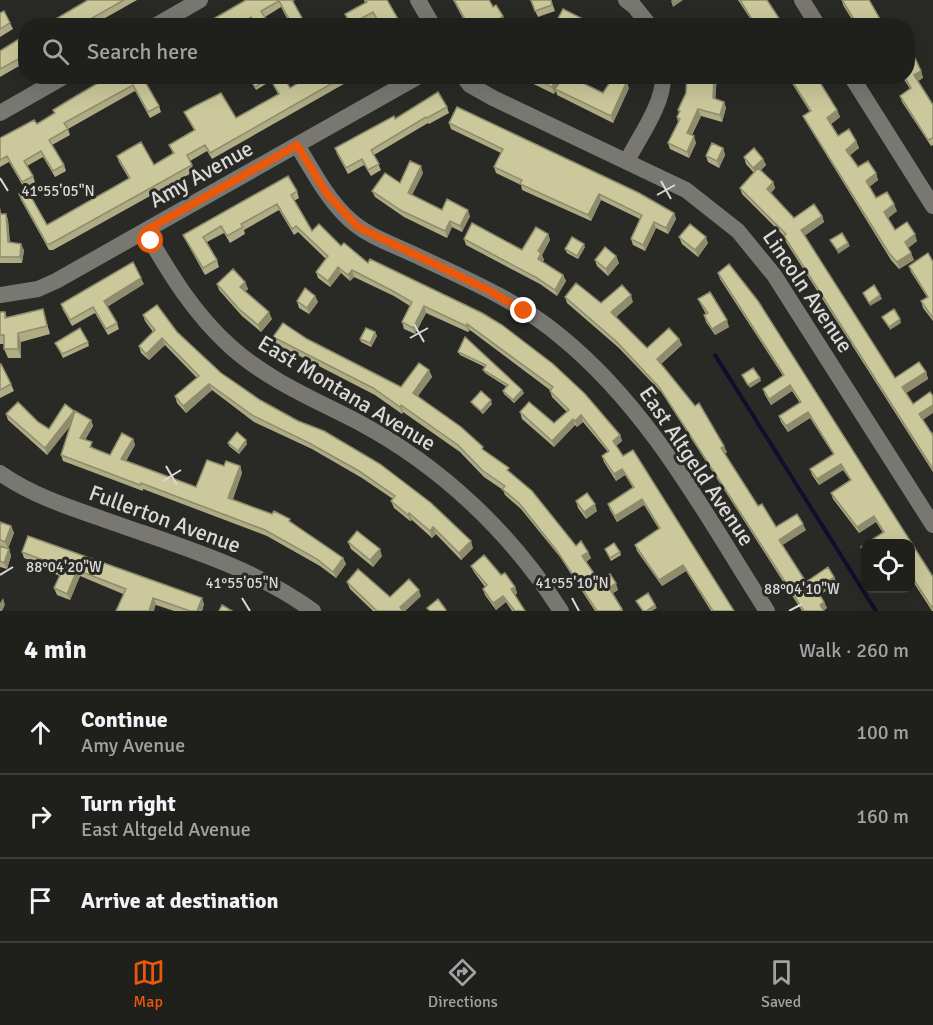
<!DOCTYPE html>
<html lang="en">
<head>
<meta charset="utf-8">
<style>
  body { margin:0; font-family:Signika,sans-serif; background:#272725; color:#f1f3f6 }
  .controls { position:absolute; right:18px; bottom:18px; display:grid; overflow:hidden; border-radius:12px; box-shadow:0 6px 24px #0002 }
  .controls button { width:54px; height:54px; display:grid; place-items:center; padding:0; border:0; border-bottom:2px solid #3c3d3b; background:#1f1f1c; color:#f1f3f6; font:30px sans-serif }
  .stop { position:absolute; width:18px; height:18px; margin:-14px; border:4px solid #ea580c; border-radius:50%; background:#fff }
  .stop.end { background:#ea580c; border-color:#fff; box-shadow:0 2px 6px #0008 }
  .list { margin:0; padding:0; list-style:none }
  h2 { display:flex; justify-content:space-between; align-items:center; height:78px; margin:0; padding:0 24px; font-size:26px }
  h2 small { font-size:20px; font-weight:400; color:#a1a2a3 }
  .list li { display:grid; grid-template-columns:39px 1fr auto; gap:18px; align-items:center; box-sizing:border-box; height:84px; padding:0 24px; border-top:2px solid #3c3d3b }
  .list b { display:block; font-size:22px; white-space:nowrap }
  .list p { margin:0; font-size:20px; white-space:nowrap; color:#a1a2a3 }
  .list em { font-size:20px; font-style:normal; color:#a1a2a3 }
  .icon { flex:none; width:33px; height:33px; fill:none; stroke:currentColor; stroke-width:2; stroke-linecap:round; stroke-linejoin:round }
  .map { position:relative; flex:none; width:933px; height:611px; overflow:hidden }
  .search { position:absolute; background:#1f1f1c; box-shadow:0 6px 24px #0002; left:18px; right:18px; top:18px; height:66px; display:flex; align-items:center; gap:15px; box-sizing:border-box; padding:0 21px; border-radius:24px; color:#a1a2a3; font-size:22px }
  .sheet { height:330px; background:#1f1f1c }
  nav { display:flex; justify-content:space-around; align-items:center; box-sizing:border-box; height:84px; border-top:2px solid #3c3d3b; background:#1f1f1c; font-size:16px; color:#a1a2a3 }
  nav a { display:grid; justify-items:center; gap:3px }
  nav .on { color:#ea580c }
  .map>svg:first-child { display:block }
  .lines { fill:none; stroke-linecap:round; stroke-linejoin:round }
  .stream { stroke:#0e0f2d; stroke-width:4 }
  .minor { stroke:#787772; stroke-width:16 }
  .wall { fill:#afac85 }
  .shaded-wall { fill:#8e8c6c }
  .building { fill:#cbc89b; stroke:#8e8c6c; stroke-width:1.5 }
  .route { stroke:#ea580c; stroke-width:8 }
  .ticks { fill:none; stroke:#dad9d7; stroke-width:2 }
  .labels { text-anchor:middle; dominant-baseline:central; stroke-width:6; stroke-linejoin:round; paint-order:stroke }
  .street-label { font-size:22px; fill:#dad9d7; stroke:#292925 }
  .ticks-label { font-size:15px; text-anchor:middle; fill:#dad9d7; stroke:#292925; stroke-width:6; stroke-linejoin:round; paint-order:stroke }
</style>
</head>
<body>
<div class="map">
<svg width="933" height="611" viewBox="0 0 933 611">
  <rect width="100%" height="100%" fill="#292925"/>
  <g class="lines">
    <!-- stream -->
    <path class="stream" d="M715 355 876 611"/>
    <!-- minor -->
    <path class="minor" d="M418 0 433 26
      M626 0 634 6 650 26
      M802 0 818 26
      M155 26 200 0
      M463 76 470 85 493 98 686 190 738 231 774 275 933 525
      M851 76 933 206
      M0 113 65 76
      M297 145C313 171 327 199 349 219 367 236 392 244 413 254 464 278 517 300 560 336 651 410 705 514 767 611
      M627 161C639 137 664 104 663 76
      M145 231C170 274 194 314 231 347 269 381 316 400 360 423 442 467 511 533 561 611
      M0 295 38 289 56 281 419 76
      M0 473C30 494 65 506 100 518 171 544 251 565 313 611"/>
  </g>
  <!-- wall -->
  <path class="wall" d="M88 0H137L91 26H41L49 23Z
    M246 0H295L293 1 302 18 304 24 302 26H291L281 7 265 17 270 26H254L253 23 250 26H201Z
    M364 0H387L402 26H379L375 18 362 26H350L345 14 365 3Z
    M453 0H489L505 22 500 26H467Z
    M530 0H551L555 11 538 17Z
    M738 0H767L784 26H755Z
    M842 0 884 26H856L843 5Z
    M0 13 10 23 13 29 0 37Z
    M26 37V62L0 77V51L20 41Z
    M921 71 923 78 918 81 933 105V145L931 146 902 102 900 96 910 89 902 76H908Z
    M110 76H160L146 84 159 106 161 112 150 118 135 91 68 129 70 135 52 145 64 165 66 171 55 177 43 157 27 166 33 176 35 182 24 188 9 162 0 167V138L37 124 55 114 53 110Z
    M198 76H211L201 82Z
    M248 76 265 81 266 84 256 90Z
    M268 76H283L290 88 306 79 304 76H358L212 159 207 151 190 161 195 171 53 250H49L21 200 19 194 47 225 129 179 119 162 117 156 154 165 173 154 169 145 194 130 187 118 184 112 236 118 278 94Z
    M517 76H561V78L559 83 603 93 629 88 613 123 557 95 556 91 554 94Z
    M687 76H717L715 99 724 102 726 108 722 122 701 116 692 135 696 143 689 158 670 149 668 143 678 122 677 117 679 113 678 110 686 93Z
    M772 76H816L837 110 840 117 831 124 838 136 856 141 859 148 850 155 858 167 876 173 878 180 869 187 876 198 897 211 888 218 895 230 917 241 908 248 914 260 899 269 891 260 806 122 803 116 810 112 788 77 777 84Z
    M887 76H902L890 82Z
    M447 107 449 113 429 124 428 123 374 155 381 170 371 176 364 165 348 174 337 154 335 148 395 119Z
    M449 123 674 213 676 219 668 234 656 228 645 251 633 245 631 239 640 219 601 200 591 221 522 190 521 185 496 173 494 167 501 153 451 129Z
    M723 148 725 155 719 168 708 162 706 156Z
    M744 157 763 159 766 165 761 170 773 182 775 188 771 193 794 218 822 216 824 222 804 236 895 378 926 372 928 379 906 393 932 434 933 433V472L786 242 784 236 742 194 740 188 754 173 746 164Z
    M423 173 412 195 442 210 470 216 462 232 452 227 447 238 404 217 375 197 372 191 400 183Z
    M297 191 299 198 294 201 312 231 341 246 368 263 482 313 620 435 622 441 616 446 734 611H711L686 571 662 586 637 551 635 545 659 529 644 505 617 522 610 510 608 504 633 488 625 475 616 481 604 462 602 456 608 452 583 422 577 427 575 425 554 447 522 419 520 412 554 423 567 412 552 397 550 391V390L470 330 468 332 426 313 415 334 404 329 402 322 410 306 394 296 354 277 350 281 341 273 330 287 318 278 316 272 326 259 298 232 294 235 279 210 244 230 245 234 230 243 224 233 207 242 217 260 219 267 205 275 186 241 183 235Z
    M0 207 1 214H6L8 220 10 242 24 250 22 263H0Z
    M548 234 550 240 542 255 544 260 542 262 563 275 566 281 557 296 540 284 466 245 464 239 522 250Z
    M679 237 708 243 698 257 682 244Z
    M585 247 578 259 567 253 565 249Z
    M616 256 619 263 608 276 597 266 595 260Z
    M933 262V321L923 308 921 301 927 297 911 272 909 266Z
    M729 264 758 301 933 577V611H932L910 577V543H867L883 533 876 522 859 533 833 499 831 493 850 480 843 470 819 485 812 475 810 469 833 454 810 418 788 432 781 422 779 416 800 403 792 391 771 405 765 395 763 389 783 376 720 279 718 273Z
    M245 282 248 289 245 292 272 319 261 332 242 316 219 290 217 284Z
    M144 284 107 307 117 323 119 329 108 335 95 313 72 326 63 310 61 304Z
    M315 296 318 302 309 314 299 308 297 301Z
    M565 297 601 303 633 302 616 317 647 348 679 339 682 345 661 364 727 452 724 454 758 506 776 527 806 530 782 545 806 582 834 577 837 583 820 595 827 608 824 610V611H802L662 393 619 348 567 303Z
    M698 299 729 327 715 335 706 322 704 315 706 314 701 305Z
    M43 309 50 334 21 342V358H8L4 349V344H0V312H5L7 318Z
    M143 315 177 332 221 373 473 548 461 560 436 534 432 538 412 520 410 521 394 508 391 501 393 499 362 478 312 449 254 422 212 390 186 413 177 403 175 396 197 378 165 345 149 360 141 353 139 346 153 332 145 321Z
    M375 332 377 336 371 347 361 342 360 339Z
    M273 337 307 339 401 387 429 370 432 377 418 396 510 473 576 546 588 552 591 558 586 562 599 581 618 590 613 593 623 611H595L560 557 521 509 505 495 503 490 484 477 460 452 403 412 402 414 375 395 276 344Z
    M465 337 524 393 514 403 504 394 503 391 507 387 485 373 483 370 485 367 460 355 458 352Z
    M88 342 89 346 63 358 55 343Z
    M0 364 11 384 14 391 0 398Z
    M471 402 492 404 483 414 473 405Z
    M74 411 75 412 91 420 93 426 85 440 94 449 110 455 133 439 135 445 126 461 196 487 224 466H240L242 473 233 499 291 522 343 558 346 564 336 578 320 566 267 536 143 489V491L63 461 61 455 71 425 47 455 8 420 6 414 38 422 49 429Z
    M228 443 247 444 239 454 229 446Z
    M576 501 597 511 586 519 578 508Z
    M0 522 11 526 14 533 8 548 9 549 11 556 7 569 0 567Z
    M348 542 382 556 373 567 351 549Z
    M605 549 620 552 621 555 611 561Z
    M22 552 204 604 202 611H174L123 594 80 576 70 600 57 595 54 588 60 576 47 571 45 566 24 558Z
    M471 566 501 575 515 587 517 593 515 595 525 611H512L506 602 496 610 485 595 483 589 485 587 474 572Z
    M347 582 390 597 421 596 405 611H373L350 589Z"/>
  <!-- shaded-wall -->
  <path class="shaded-wall" d="M672 0H683L673 7 671 1Z
    M503 16 505 22 500 26H488Z
    M583 19 586 26H580Z
    M921 71 923 78 916 82 914 75Z
    M557 76H561V78L556 90 555 89 556 91 554 94 552 87Z
    M714 76H717L715 105 713 98Z
    M776 76H788V77L777 84 775 78Z
    M627 81 629 88 613 123 611 116Z
    M724 102 726 108 722 122 720 115Z
    M698 109 701 116 689 139 687 133Z
    M837 110 840 117 830 125 827 118Z
    M694 136 696 143 689 158 687 152Z
    M856 141 859 148 849 156 846 150Z
    M723 148 725 155 719 168 717 161Z
    M763 159 766 165 756 175 753 168Z
    M421 166 423 173 410 199 408 193Z
    M876 173 878 180 868 188 866 181Z
    M773 182 775 188 769 195 767 189Z
    M599 194 601 200 591 221 588 215Z
    M894 204 897 211 887 219 884 212Z
    M468 210 470 216 462 232 460 226Z
    M674 213 676 219 668 234 666 228Z
    M6 214 8 220 10 248 8 242Z
    M822 216 824 222 803 237 801 230Z
    M450 221 452 227 447 238 445 231Z
    M654 222 656 228 645 251 643 245Z
    M548 234 550 240 542 255 544 260 540 265 538 259V251Z
    M915 234 917 241 907 249 905 242Z
    M706 237 708 243 698 257 695 250Z
    M848 243 850 246 838 254 837 250Z
    M21 244 24 250 22 263 20 257Z
    M584 244 585 247 578 259 577 256Z
    M911 253 914 260 899 269 897 262Z
    M616 256 619 263 608 276 606 269Z
    M338 267 341 273 330 287 328 281Z
    M352 270 354 277 350 281 348 275Z
    M563 275 566 281 557 296 555 290Z
    M141 278 144 284 106 307 104 301Z
    M245 282 248 289 242 294 240 287Z
    M631 295 633 302 613 319 611 312Z
    M880 295 882 299 870 306 869 303Z
    M315 296 318 302 309 314 307 308Z
    M424 306 426 313 415 334 413 328Z
    M269 312 272 319 261 332 258 325Z
    M900 319 901 323 890 330 889 327Z
    M727 320 729 327 715 335 712 329Z
    M467 324 470 330 468 332 466 326Z
    M375 332 377 336 371 347 370 343Z
    M18 333 21 342V358L18 349Z
    M162 338 165 345 149 360 146 354Z
    M679 339 682 345 659 365 657 359Z
    M429 370 432 377 415 399 413 393Z
    M926 372 928 379 905 394 902 387Z
    M760 378 761 381 750 388 748 385Z
    M209 384 212 390 186 413 183 406Z
    M790 385 792 391 771 405 769 399Z
    M522 390 524 393 514 403 513 400Z
    M491 400 492 404 483 414 481 411Z
    M401 405 403 412 402 414 400 407Z
    M933 405V413L921 421 919 414Z
    M74 411 77 417 47 455 45 448Z
    M808 412 810 418 788 432 786 426Z
    M581 415 583 422 577 427 575 421Z
    M573 419 575 425 554 447 552 441Z
    M91 420 93 426 82 444 80 438Z
    M620 435 622 441 615 447 613 441Z
    M133 439 135 445 123 466 121 459Z
    M246 440 247 444 239 454 238 451Z
    M724 446 727 452 723 455 721 448Z
    M841 464 843 470 819 485 817 479Z
    M240 466 242 473 231 504 228 498Z
    M622 469 625 475 616 481 614 474Z
    M642 499 644 505 617 522 615 516Z
    M595 504 597 511 586 519 584 512Z
    M409 513 412 520 410 521 408 515Z
    M874 516 876 522 859 533 857 527Z
    M803 524 806 530 781 546 779 540Z
    M11 526 14 533 8 549 5 542Z
    M433 527 436 534 432 538 430 531Z
    M471 541 473 548 461 560 459 553Z
    M9 549 11 556 7 569 4 563Z
    M380 549 382 556 373 567 370 560Z
    M588 552 591 558 584 563 582 556Z
    M343 558 346 564 336 578 333 572Z
    M683 565 686 571 662 586 659 580Z
    M77 570 80 576 70 600 67 594Z
    M834 577 837 583 818 595 816 589Z
    M616 583 618 590 611 594 609 588Z
    M515 587 517 593 514 596 511 589Z
    M419 590 421 596 405 611H401L400 607Z
    M503 596 506 602 496 610 493 603Z
    M3 598 5 605 2 611H0V603Z
    M153 598 156 604 154 611H149Z
    M202 598 204 604 202 611H197Z
    M824 602 827 608 822 611 820 605Z
    M655 605 657 608 652 611H646Z"/>
  <!-- building -->
  <path class="building" d="M88 0H124L78 26H41L48 21 49 23Z
    M246 0H292L302 18 292 24 279 1 261 11 270 26H256L251 17 237 26H201Z
    M365 0H387L402 26H381L373 12 351 24 345 14 367 2Z
    M454 0H489L493 7 496 5 503 16 489 26H469Z
    M531 0H551L552 5 535 11Z
    M740 0H767L784 26H756Z
    M842 0H869L884 26H858Z
    M563 9 583 19 580 26H554Z
    M4 11 10 23 0 29V13Z
    M607 19 615 26H602Z
    M699 20 702 26H686Z
    M26 37V55L0 69V51L19 39 20 41Z
    M908 47 916 60 921 71 914 75 933 105V138L928 140 900 96 911 88 904 76H908Z
    M110 76H147L143 78 159 106 148 112 133 85 64 123 68 129 49 140 64 165 53 171 41 151 24 161 33 176 22 182 7 156 0 160V138L34 120 37 124 55 113 53 110 71 99Z
    M248 76H263L265 81 255 87Z
    M269 76H283L290 88 307 78 306 76H345L210 153 205 145 187 155 192 165 50 244H47L19 194 27 190 47 225 130 178 117 156 127 150 141 142 154 165 174 153 169 145 195 130 184 112 195 106 221 93 236 118 279 94Z
    M529 76H557L552 87Z
    M564 76H568L603 93 614 76H617L627 81 611 116 555 89Z
    M687 76H714L713 98 724 102 720 115 698 109 687 133 694 136 687 152 668 143 680 119 677 117 680 111 678 110 686 93Z
    M789 76H816L837 110 827 118 838 136 849 129 856 141 846 150 858 167 868 161 876 173 866 181 876 198 887 192 894 204 884 212 895 230 907 222 915 234 905 242 911 253 897 262 889 253 803 116 811 111Z
    M438 92 447 107 427 118 426 117 371 150 379 164 368 170 362 159 346 168 335 148 394 116 395 119Z
    M457 107 639 193 674 213 666 228 654 222 643 245 631 239 642 215 599 194 588 215 520 184 522 180 494 167 503 149 449 123Z
    M712 143 723 148 717 161 706 156Z
    M754 148 763 159 753 168 744 157Z
    M410 161 421 166 408 193 442 210 447 199 468 210 460 226 450 221 445 231 402 211 372 191 385 173 400 183Z
    M758 168 773 182 767 189 794 218 814 204 822 216 801 230 895 378 919 362 926 372 902 387 913 404 930 392 933 396V405L919 414 932 434 933 433V469L784 236 786 234 740 188Z
    M288 176 297 191 291 195 312 231 319 224 341 246 344 243 368 263 370 259 482 313 502 325 553 364 585 394 620 435 613 441 623 456 633 450 734 611H713L683 565 659 580 635 545 660 528 642 499 615 516 608 504 634 487 622 469 614 474 602 456 609 451 581 415 575 421 573 419 552 441 520 412 529 402 554 423 569 410 550 391 553 387 467 324 466 326 424 306 413 328 402 322 412 302 391 290 352 270 348 275 338 267 328 281 316 272 328 256 296 226 292 229 277 204 241 224 243 227 227 236 221 226 203 237 217 260 203 268 183 235Z
    M0 214H6L8 242 21 244 20 257H0Z
    M472 223 522 250 536 227 548 234 538 251 541 253 538 259 563 275 555 290 537 278 464 239Z
    M690 224 706 237 695 250 679 237Z
    M842 233 848 243 837 250 830 240Z
    M572 237 584 244 577 256 565 249Z
    M605 247 616 256 606 269 595 260Z
    M928 253 933 262V318L921 301 928 297 909 266Z
    M133 262 141 278 104 301 117 323 106 329 93 307 70 320 61 304Z
    M729 264 758 301 933 577V609L910 574V543H867L884 532 874 516 857 527 831 493 851 480 841 464 817 479 810 469 834 454 808 412 786 426 779 416 801 402 790 385 769 399 763 389 784 375 718 273Z
    M233 269 245 282 240 287 269 312 258 325 239 309 217 284Z
    M576 283 601 303 622 285 631 295 611 312 647 348 669 328 679 339 657 359 695 406 699 403 724 446 721 448 758 506 762 504 776 527 797 514 803 524 779 540 806 582 828 567 834 577 816 589 824 602 820 605 824 611H804L659 387 617 342 565 297Z
    M874 285 880 295 869 303 863 293Z
    M305 288 315 296 307 308 297 301Z
    M710 292 727 320 712 329 704 315 708 313 698 299Z
    M157 305 177 332 221 373 260 400 298 421 324 431 380 464 431 503 471 541 459 553 433 527 430 531 409 513 408 515 391 501 395 496 359 471 309 443 252 415 209 384 183 406 175 396 199 376 162 338 146 354 139 346 155 330 143 315Z
    M43 309 47 326 18 333V349H4V335H0V312H5V318Z
    M894 309 900 319 889 327 882 317Z
    M283 323 307 339 401 387 419 363 429 370 413 393 461 427 483 447 482 449 509 468 507 470 532 491 576 546 581 541 588 552 582 556 599 581 610 574 616 583 609 588 622 609 619 611H597L557 551 519 503 502 489 505 486 482 470 458 445 401 405 400 407 373 388 273 337Z
    M80 328 88 342 62 354 55 343Z
    M366 328 375 332 370 343 360 339Z
    M465 337 522 390 513 400 503 391 508 385 483 370 486 365 458 352Z
    M0 364H1L11 384 0 390Z
    M753 368 760 378 748 385 742 375Z
    M481 391 491 400 481 411 471 402Z
    M18 402 38 422 49 429 65 404 74 411 45 448 6 414Z
    M75 411 91 420 80 438 92 442 90 447 110 455 122 433 133 439 121 459 196 487 207 460 224 466 226 461 240 466 228 498 272 514 274 511 290 519 289 521 343 558 333 572 317 559 265 530 141 483 140 485 61 455Z
    M237 432 246 440 238 451 228 443Z
    M587 493 595 504 584 512 576 501Z
    M0 522 11 526 5 542 0 540Z
    M357 531 380 549 370 560 348 542Z
    M28 536 202 598 197 611H190L153 598 149 611H116L126 589 77 570 67 594 54 588 62 571 45 564 46 561 22 552Z
    M614 543 620 552 610 558 605 549Z
    M866 544V554L861 547Z
    M0 546 9 549 4 563 0 561Z
    M484 555 501 575 505 573 515 587 511 589 525 611H515L503 596 493 603 483 589 487 585 471 566Z
    M358 569 390 597 409 579 419 590 400 607 403 611H377L347 582Z
    M648 593 655 605 646 611H643L636 601Z
    M438 599 446 610 445 611H430L427 608Z
    M222 605 232 611H219Z"/>
  <g class="lines">
    <!-- route -->
    <path class="route" d="M151 241 145 231 297 145 327 194 358 227 488 290 524 311"/>
  </g>
  <!-- ticks -->
  <path class="ticks" d="M0 178 8 191M661 181 671 199M657 195 675 185M414 324 424 342M410 338 428 328M166 466 177 485M163 481 181 470M0 575 13 567M242 598 250 611M572 598 579 611M789 611 802 604"/>
  <g class="labels">
    <!-- street labels -->
    <g class="street-label">
      <text transform="translate(201 174) rotate(-29)">Amy Avenue</text>
      <text transform="translate(808 291) rotate(56)">Lincoln Avenue</text>
      <text transform="translate(347 393) rotate(31)">East Montana Avenue</text>
      <text transform="translate(697 466) rotate(56)">East Altgeld Avenue</text>
      <text transform="translate(165 519) rotate(20)">Fullerton Avenue</text>
    </g>
  </g>
  <g class="ticks-label">
    <text x="58" y="196">41°55'05"N</text>
    <text x="64" y="572">88°04'20"W</text>
    <text x="242" y="588">41°55'05"N</text>
    <text x="572" y="588">41°55'10"N</text>
    <text x="802" y="594">88°04'10"W</text>
  </g>
</svg>
<div class="controls">
<button><svg class="icon" aria-label="locate" viewBox="0 0 24 24"><circle cx="12" cy="12" r="6"/><path d="M12 2v4M12 18v4M2 12h4M18 12h4"/></svg></button>
</div>
<div class="stop" style="left:151px;top:241px"></div>
<div class="stop end" style="left:524px;top:311px"></div>
<div class="search"><svg class="icon" aria-label="search" viewBox="0 0 24 24"><circle cx="10" cy="10" r="6"/><path d="M15 15l6 6"/></svg>Search here</div>
</div>
<section class="sheet">
<h2>4 min<small>Walk · 260 m</small></h2>
<ul class="list">
<li><svg class="icon" aria-label="ahead" viewBox="0 0 24 24"><path d="M12 20V5M6 11l6-6 6 6"/></svg><div><b>Continue</b><p>Amy Avenue</p></div><em>100 m</em></li>
<li><svg class="icon" aria-label="right" viewBox="0 0 24 24"><path d="M7 20v-9h11M14 6l5 5-5 5"/></svg><div><b>Turn right</b><p>East Altgeld Avenue</p></div><em>160 m</em></li>
<li><svg class="icon" aria-label="arrive" viewBox="0 0 24 24"><path d="M6 21V4h12l-3 4 3 4H6"/></svg><div><b>Arrive at destination</b></div></li>
</ul>
</section>
<nav>
<a class="on"><svg class="icon" aria-label="map" viewBox="0 0 24 24"><path d="M3 6l6-2 6 2 6-2v14l-6 2-6-2-6 2zM9 4v14M15 6v14"/></svg>Map</a>
<a><svg class="icon" aria-label="directions" viewBox="0 0 24 24"><path d="M12 3l9 9-9 9-9-9zM9 14v-3h6M13 9l2 2-2 2"/></svg>Directions</a>
<a><svg class="icon" aria-label="saved" viewBox="0 0 24 24"><path d="M7 4h10v16l-5-4-5 4z"/></svg>Saved</a>
</nav>
</body>
</html>
